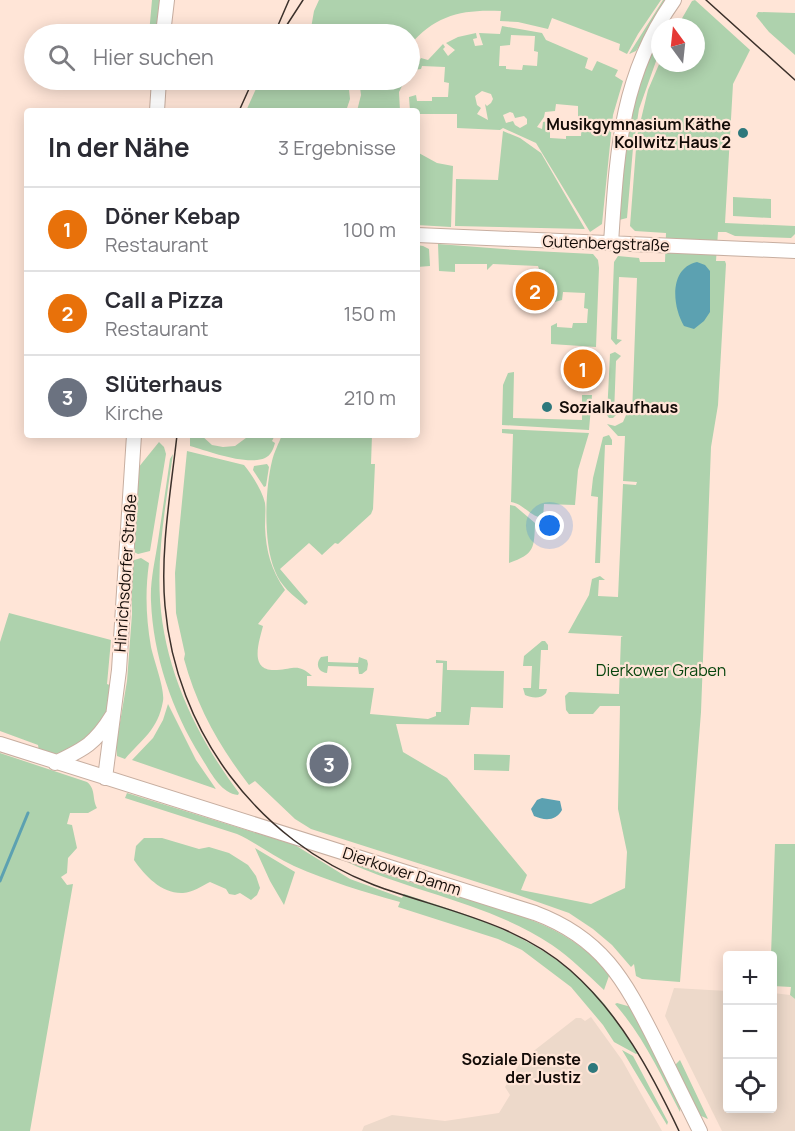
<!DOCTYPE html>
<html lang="de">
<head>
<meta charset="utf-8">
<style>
  body { margin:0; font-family:Manrope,sans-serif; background:#f2f2f3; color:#2b2b33 }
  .controls { position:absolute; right:18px; bottom:18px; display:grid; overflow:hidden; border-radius:6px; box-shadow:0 3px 15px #0003 }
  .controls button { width:54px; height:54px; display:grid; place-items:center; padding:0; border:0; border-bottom:2px solid #e1e1e2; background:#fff; color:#2b2b33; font:30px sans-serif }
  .compass { position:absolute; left:651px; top:18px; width:54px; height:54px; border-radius:50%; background:#fff; box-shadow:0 3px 15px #0003; rotate:345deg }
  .you { position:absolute; left:550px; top:526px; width:21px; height:21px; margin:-15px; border:4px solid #fff; border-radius:50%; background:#1a73e8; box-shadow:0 0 0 9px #1a73e833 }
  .badge { display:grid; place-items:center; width:39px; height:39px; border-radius:50%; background:#2e787c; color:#fff; font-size:20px; font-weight:700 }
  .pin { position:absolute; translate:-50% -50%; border:3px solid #fff; box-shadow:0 2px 6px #0006 }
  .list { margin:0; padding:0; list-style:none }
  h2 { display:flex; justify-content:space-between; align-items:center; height:78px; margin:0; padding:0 24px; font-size:26px }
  h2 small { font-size:20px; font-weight:400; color:#7c7c81 }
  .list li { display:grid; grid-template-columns:39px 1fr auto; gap:18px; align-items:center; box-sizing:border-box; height:84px; padding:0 24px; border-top:2px solid #e1e1e2 }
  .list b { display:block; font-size:22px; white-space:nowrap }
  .list p { margin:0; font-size:20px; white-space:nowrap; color:#7c7c81 }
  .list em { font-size:20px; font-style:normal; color:#7c7c81 }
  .icon { flex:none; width:33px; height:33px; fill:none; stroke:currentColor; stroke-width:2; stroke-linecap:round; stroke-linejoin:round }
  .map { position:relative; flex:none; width:795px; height:1131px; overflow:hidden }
  .search { position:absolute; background:#fff; box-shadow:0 3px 15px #0003; left:24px; top:24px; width:396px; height:66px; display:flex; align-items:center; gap:15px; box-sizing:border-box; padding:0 21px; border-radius:33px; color:#7c7c81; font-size:22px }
  .panel { position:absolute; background:#fff; box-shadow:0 3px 15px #0003; left:24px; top:108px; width:396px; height:330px; border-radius:6px }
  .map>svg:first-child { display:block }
  .commercial { fill:#edd9ca }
  .green { fill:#aed2ad; fill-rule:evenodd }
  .water { fill:#5ca1b1 }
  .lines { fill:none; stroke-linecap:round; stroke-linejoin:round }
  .stream { stroke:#5ca1b1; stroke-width:3 }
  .tertiary-casing { stroke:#c7aea0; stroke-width:16 }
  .tertiary { stroke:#fff; stroke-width:14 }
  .tram { stroke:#3c312b; stroke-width:1.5 }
  .poi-dot { fill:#2e787c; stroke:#ffe5d7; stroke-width:2 }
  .labels { text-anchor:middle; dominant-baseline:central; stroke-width:4.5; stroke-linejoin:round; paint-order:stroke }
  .poi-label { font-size:16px; font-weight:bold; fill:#130b07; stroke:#ffe5d7; text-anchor:end }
  .street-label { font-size:16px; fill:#130b07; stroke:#ffe5d7 }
  .park-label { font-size:16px; fill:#08450e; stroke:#ffe5d7 }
</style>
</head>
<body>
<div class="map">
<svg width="795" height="1131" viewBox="0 0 795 1131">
  <rect width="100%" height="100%" fill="#ffe5d7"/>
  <!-- commercial -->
  <path class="commercial" d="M674 988 727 991 728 1108H772L773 993 790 995 795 999V1131H722L665 1016Z
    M591 1017 622 1060 662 1131H362L364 1126 392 1115 445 1121 499 1113 510 1095 505 1087 522 1060 576 1018H581L585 1021Z"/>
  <!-- green -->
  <path class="green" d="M152 0H161L158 34H149Z
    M319 0H661L638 34 627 54 619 50 620 44 552 18 548 29 518 22 500 21 501 11C463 9 435 15 410 45L418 52 410 68V34H310L314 11Z
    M663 0H668L636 51 629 54Z
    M695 0 750 50 733 84 725 223 795 226V234L791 238 735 236 726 232H718L716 261H725L726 264 718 405 711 447 701 712 680 982 642 979 636 976 634 964 631 967 612 945 593 929 569 913 518 895 311 829 295 819 255 781 249 785C219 746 197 707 184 659L185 654 176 613 175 573 187 451 244 465C252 475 262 490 265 503 266 510 265 519 265 527 266 551 271 570 285 590L258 624 263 626C259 642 248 672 277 670 294 669 298 663 312 676H307V686L374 688 370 714 428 719 436 716V712H441L443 663H436V660L447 661V670L504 671 503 708 471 707 469 725 396 724 403 752 447 778 527 875 521 890 591 904 625 888 627 852 618 809 620 706H600L593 714H569L566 710 565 696 569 692 619 694 621 637 623 636 568 633 589 595 592 579 600 576 605 580H599L598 596 618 597 623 484 636 485 637 482 623 481 625 436H618L607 424 615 426 623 422 626 415 632 414 637 278 619 277 617 339 622 340 616 345 611 339 614 262 618 256 639 258 640 262H665L666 233 635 231 630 226 637 136 648 90 660 62 696 63V27H677L692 1Z
    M758 12 795 13V55L769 32 756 16Z
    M502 26 542 33 546 40 588 58 585 68 592 71 597 61 618 70 615 76 623 81 613 115 602 224 590 232 536 143 503 128 500 130 457 128V114H417V111H410L409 97 416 95 417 101H432V97H448L449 83 444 82 445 67 422 66 421 69 414 70 421 58 428 60 443 44 445 47 443 49 448 56 455 50 446 43 458 37 476 33 477 38 473 39 475 46 483 45 479 33 500 34ZM511 35 535 36 534 51 538 52 537 66 523 65 522 70 506 69V66H499L500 46 510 45ZM482 91 491 94 493 99 491 103 487 106 485 104 488 120 477 114 481 108 477 105 475 96ZM556 104 578 106V120H582L581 136H566V139L550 138V123H548V121L543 122 542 129 537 127 544 117 545 112 555 111ZM510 112 513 113 515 118 524 116 527 119V124L520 128 515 125 513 121 506 123 503 115Z
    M653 47 660 50 639 109 633 148 627 218 619 220 628 126 639 84Z
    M260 80H348L350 99 346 111H246Z
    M359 80H405L399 92 400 111H357L361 95Z
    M503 131 520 138 541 153 585 229 455 226 456 179 498 180Z
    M417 152 437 163 453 166 451 227 417 225Z
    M733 197 771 199V218L733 216Z
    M438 244 515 250 593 254 598 260 599 268 596 347 551 344V326L557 323V327L572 328 573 323H587L588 309 584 308 585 293 563 292 562 300 551 303V300L544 297 545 270 539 269 538 266 493 264 487 270V264H455V272L439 271Z
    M417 245 423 246 429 249 430 266 417 267Z
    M615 352 621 356 616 361 614 414H617L613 418H609L607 415 610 354Z
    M514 372 513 418 582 420V395H592L589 430 502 425 503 385 508 373Z
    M502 429 589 433 578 470 575 505 544 504 543 518C529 516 524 504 511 502L513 434 502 433Z
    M190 435H201L212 445 223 447 235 446 250 435H275L272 441 275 443C273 450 271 455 265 458 247 466 208 451 190 446Z
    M282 435H372L371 464H375L373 509 371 514 338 544 335 543 322 555 309 543 280 569 308 602 305 605C293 596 280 585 275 571 263 543 265 490 272 461 274 452 279 443 282 435Z
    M609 435 612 440V445H605L600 563H595L598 497 591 496 593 478 603 437Z
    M159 442 164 447 166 454 150 551 138 554 132 551 138 468Z
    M173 454C166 502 157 551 160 600 165 672 197 737 239 793L238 795C220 793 210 771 201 757 172 711 153 655 151 601 150 581 155 561 158 541 162 514 166 487 170 459Z
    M267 464 269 467 266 486 264 487 253 470 254 466Z
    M510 505 515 506 535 523C534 548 535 554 509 563Z
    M141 558 149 563C145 592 146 618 151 647 154 661 165 689 163 701 158 730 142 739 125 759L117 756 116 746 127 681 132 614 131 561Z
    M9 613 111 640 107 684 112 686 106 720 100 731 67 753 54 754 39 751 38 745 0 731V642Z
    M542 641H545L548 645V650H541L539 689H547L546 693C541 699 532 698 525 695L523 688H531L532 666H523L524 656Z
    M328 656V662L358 663 359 657 367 660 368 664 367 670 362 674H359L358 667 328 666 327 673C318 672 315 664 321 657Z
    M168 704 196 760 216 789 132 760 153 738 163 720Z
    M0 753 87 782C96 789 92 799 97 808L88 813H70L67 824 72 825 77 848 68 858 67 873 61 877 67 885 73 884 30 1131H0Z
    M474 754 510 755 509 771 474 770Z
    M127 793 295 845 350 879 402 898 404 894C479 918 547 939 601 1000 615 1016 626 1036 638 1053L636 1054 614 1042 603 1025 571 987 522 950 498 939 398 907 400 902C364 892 328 881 294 866 274 857 257 843 237 834L125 798Z
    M144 838H162L199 849 209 847 229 853 248 865 256 876 260 888 257 895 251 900 240 893 235 895 229 894 226 889 210 882C202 886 193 892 183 893 162 894 145 876 134 860L136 846Z
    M775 844H795V999L790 995 791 987 773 986 771 955Z
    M255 848 295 872 284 905 270 881Z
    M347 862C383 874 420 885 457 896 517 914 566 925 610 973L604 990C587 974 571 958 552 945 489 903 414 893 347 862Z
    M617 1003 631 1007 681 1103 680 1112C661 1075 643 1036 615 1004Z
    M622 1050 633 1056 668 1122 667 1125Z
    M680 1060 708 1119 699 1115 675 1068 676 1064Z"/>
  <!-- water -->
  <path class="water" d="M697 262 705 265 710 271V312L704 321 694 329 684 326C672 306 669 268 697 262Z
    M542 798 560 801 562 810C556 821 545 821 534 816L531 809 537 800Z"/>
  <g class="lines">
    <!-- stream -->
    <path class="stream" d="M0 881 28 813"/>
    <defs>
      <path id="tertiary" d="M163 34 167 0
        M157 111 159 80
        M417 235 795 251
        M611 243C617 154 620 76 674 0
        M0 744 535 913C602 938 624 979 655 1040 670 1070 685 1101 700 1131
        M55 763C84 749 95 744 112 716
        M105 778 119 670 134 435"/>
    </defs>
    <!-- tertiary casing -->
    <use href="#tertiary" class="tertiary-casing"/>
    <!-- tertiary -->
    <use href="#tertiary" class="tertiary"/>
    <!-- tram -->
    <path class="tram" d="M706 0 795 80
      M276 30 289 0
      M281 34 303 0
      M239 111 253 80
      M177 435C171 490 160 551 165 606 176 731 257 840 374 885 441 910 514 921 570 970 620 1014 651 1072 679 1131"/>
  </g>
  <!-- markers -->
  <g class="poi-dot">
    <circle cx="743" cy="133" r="6"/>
    <circle cx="547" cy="407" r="6"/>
    <circle cx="593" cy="1068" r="6"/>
  </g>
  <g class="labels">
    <!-- poi labels -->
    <g class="poi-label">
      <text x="731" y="124">Musikgymnasium Käthe<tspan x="731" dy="18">Kollwitz Haus 2</tspan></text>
      <text x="559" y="407" text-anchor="start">Sozialkaufhaus</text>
      <text x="581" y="1059">Soziale Dienste<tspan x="581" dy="18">der Justiz</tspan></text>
    </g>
    <!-- street labels -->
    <g class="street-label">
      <text transform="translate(606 243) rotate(2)">Gutenbergstraße</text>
      <text transform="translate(125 573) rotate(-86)">Hinrichsdorfer Straße</text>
      <text transform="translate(402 871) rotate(18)">Dierkower Damm</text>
    </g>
    <!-- park labels -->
    <g class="park-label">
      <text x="661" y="670">Dierkower Graben</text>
    </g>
  </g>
</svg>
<div class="controls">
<button>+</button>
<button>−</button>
<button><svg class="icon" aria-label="locate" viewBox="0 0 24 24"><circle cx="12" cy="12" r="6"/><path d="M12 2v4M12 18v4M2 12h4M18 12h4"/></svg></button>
</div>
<svg class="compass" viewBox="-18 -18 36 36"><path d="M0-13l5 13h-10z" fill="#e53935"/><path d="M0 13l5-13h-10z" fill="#7c7c81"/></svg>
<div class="you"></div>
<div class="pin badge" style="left:583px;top:369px;background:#e8710a">1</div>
<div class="pin badge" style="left:535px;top:291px;background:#e8710a">2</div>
<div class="pin badge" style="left:329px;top:764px;background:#6b7280">3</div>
<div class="search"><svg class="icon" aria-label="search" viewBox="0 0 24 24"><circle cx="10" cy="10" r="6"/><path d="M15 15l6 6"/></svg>Hier suchen</div>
<section class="panel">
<h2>In der Nähe<small>3 Ergebnisse</small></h2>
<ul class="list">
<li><span class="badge" style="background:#e8710a">1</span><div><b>Döner Kebap</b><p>Restaurant</p></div><em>100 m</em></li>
<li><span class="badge" style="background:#e8710a">2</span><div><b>Call a Pizza</b><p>Restaurant</p></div><em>150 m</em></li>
<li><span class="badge" style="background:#6b7280">3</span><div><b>Slüterhaus</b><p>Kirche</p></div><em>210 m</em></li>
</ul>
</section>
</div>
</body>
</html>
